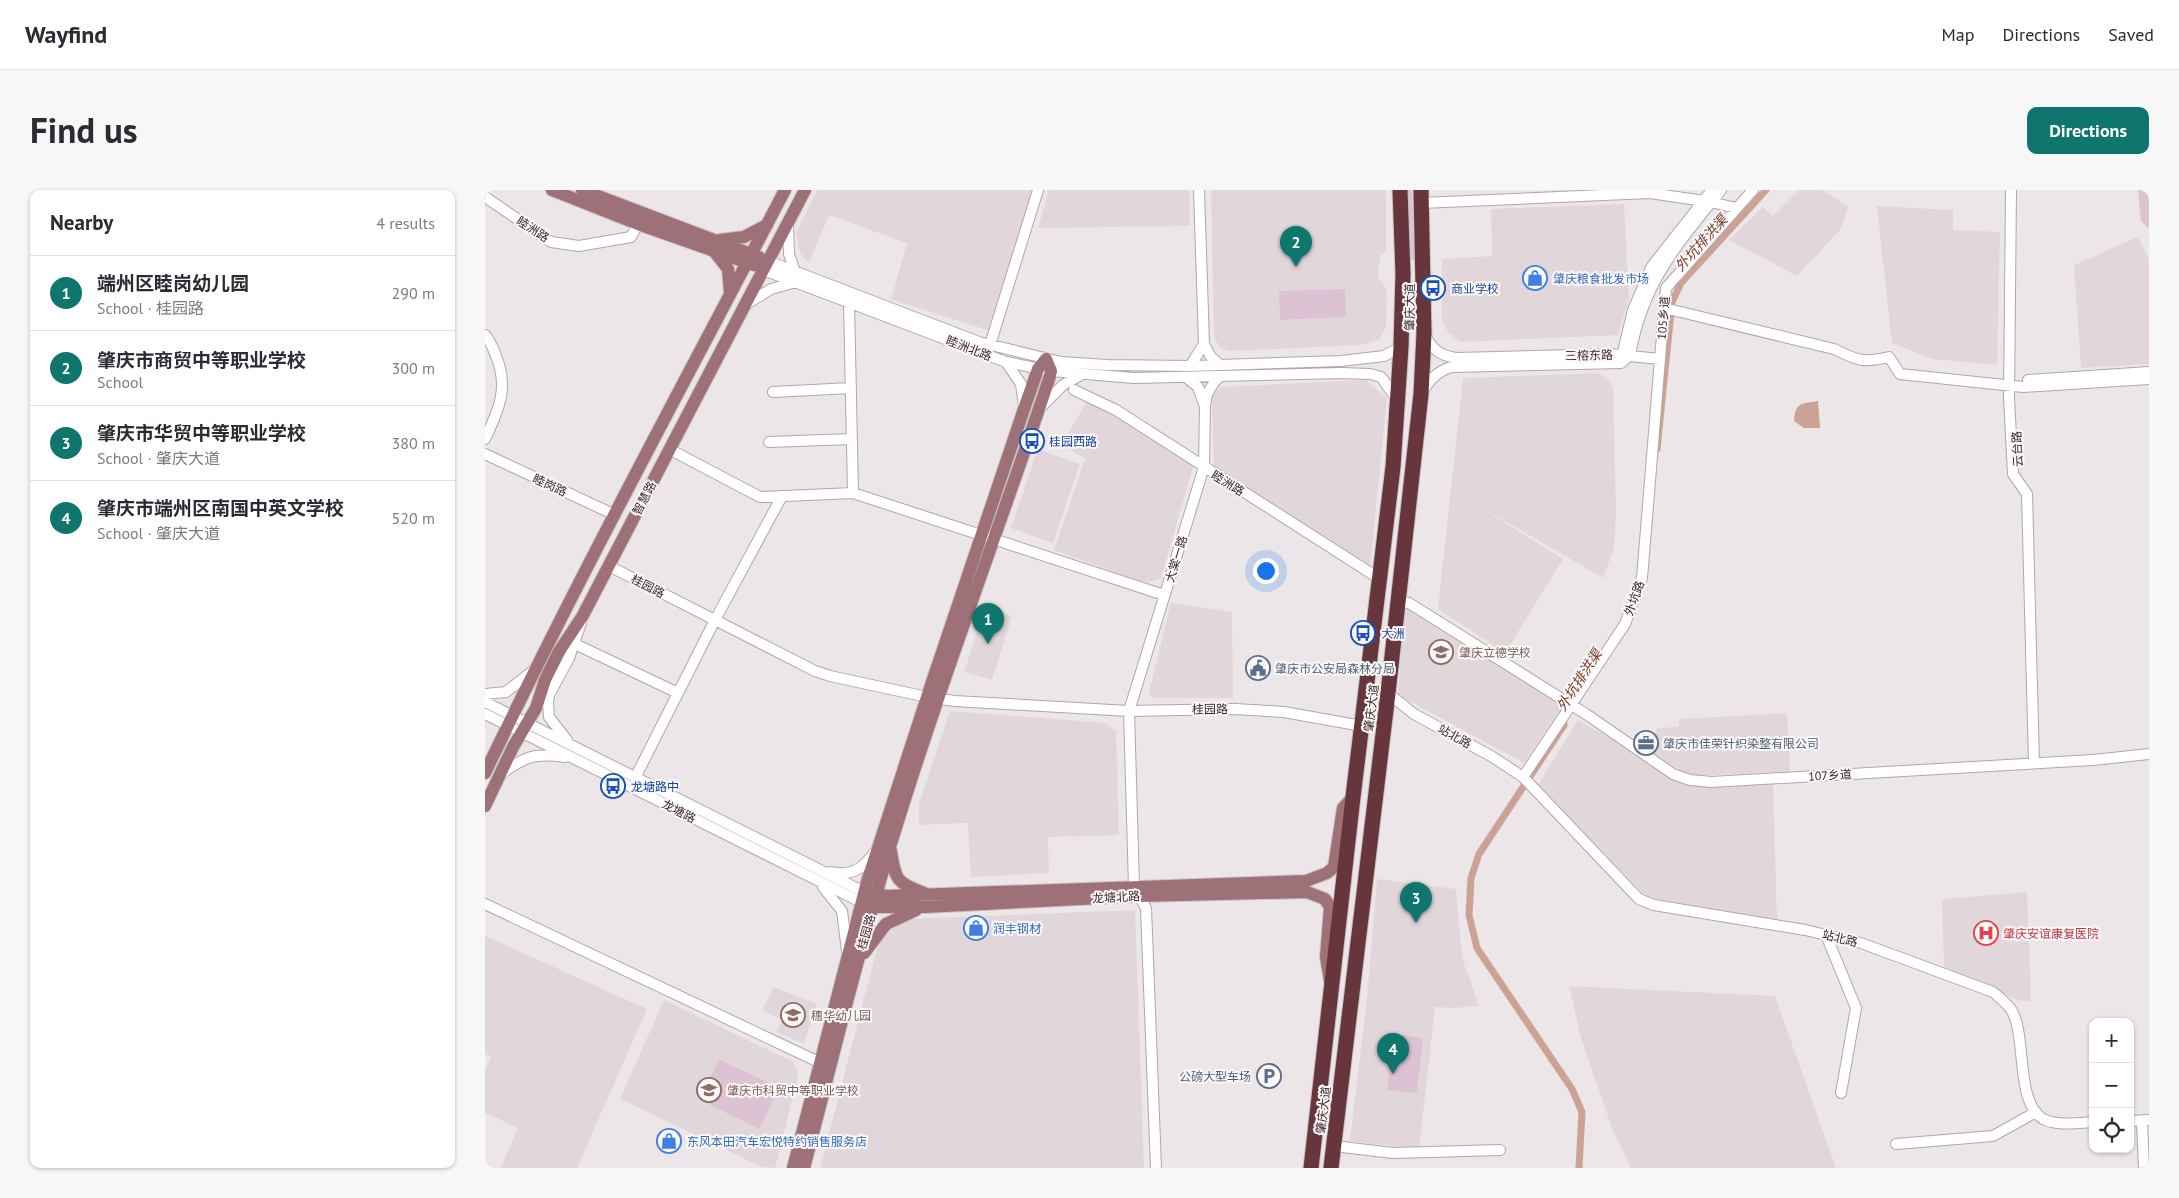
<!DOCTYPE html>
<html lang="en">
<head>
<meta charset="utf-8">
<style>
  body { margin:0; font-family:"PT Sans","Noto Sans SC",sans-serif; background:#f7f7f7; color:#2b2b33 }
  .controls { position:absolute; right:15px; bottom:15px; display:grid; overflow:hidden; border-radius:10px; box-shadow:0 1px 4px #0004 }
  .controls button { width:45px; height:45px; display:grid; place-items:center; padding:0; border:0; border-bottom:1px solid #e1e1e2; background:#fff; color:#2b2b33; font:25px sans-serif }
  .you { position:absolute; left:780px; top:380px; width:18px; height:18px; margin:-12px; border:4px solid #fff; border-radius:50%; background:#1a73e8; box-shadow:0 0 0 8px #1a73e833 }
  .badge { display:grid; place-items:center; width:32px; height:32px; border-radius:50%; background:#0f766e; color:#fff; font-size:16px; font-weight:700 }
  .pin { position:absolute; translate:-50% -41px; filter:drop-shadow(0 1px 2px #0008) }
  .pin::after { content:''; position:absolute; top:26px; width:18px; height:15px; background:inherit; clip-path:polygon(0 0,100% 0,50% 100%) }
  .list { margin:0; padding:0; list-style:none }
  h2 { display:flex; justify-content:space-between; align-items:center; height:65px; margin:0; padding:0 20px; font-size:21px }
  h2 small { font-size:16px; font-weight:400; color:#7c7c81 }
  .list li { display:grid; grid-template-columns:32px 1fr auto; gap:15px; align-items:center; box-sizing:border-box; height:75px; padding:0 20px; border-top:1px solid #e1e1e2 }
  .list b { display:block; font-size:19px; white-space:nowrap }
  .list p { margin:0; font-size:16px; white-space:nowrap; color:#7c7c81 }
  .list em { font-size:16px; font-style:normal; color:#7c7c81 }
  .icon { flex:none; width:28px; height:28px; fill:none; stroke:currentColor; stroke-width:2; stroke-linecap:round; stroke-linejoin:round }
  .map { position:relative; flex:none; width:1664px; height:978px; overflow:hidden; border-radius:10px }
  header { display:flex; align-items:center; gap:30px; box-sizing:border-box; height:70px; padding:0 25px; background:#fff; border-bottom:1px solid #e1e1e2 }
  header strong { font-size:24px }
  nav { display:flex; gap:28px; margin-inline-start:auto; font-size:18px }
  .intro { display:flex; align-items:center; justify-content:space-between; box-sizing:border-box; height:120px; padding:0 30px }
  h1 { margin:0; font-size:35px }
  .button { padding:12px 22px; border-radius:10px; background:#0f766e; color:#fff; font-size:18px; font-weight:700 }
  main { display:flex; gap:30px; padding:0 30px }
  aside { flex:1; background:#fff; border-radius:10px; box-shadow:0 1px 4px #0004 }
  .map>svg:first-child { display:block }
  .built { fill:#e1d7db }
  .green { fill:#dcc2d3 }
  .water { fill:#cba295 }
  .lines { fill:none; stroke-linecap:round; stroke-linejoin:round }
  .canal { stroke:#cba295; stroke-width:7 }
  .minor-casing { stroke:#b2a5a8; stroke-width:12 }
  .major-casing { stroke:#c9c3c4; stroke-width:14 }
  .highway-casing { stroke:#c9c3c4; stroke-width:17 }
  .minor { stroke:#fff; stroke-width:10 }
  .major { stroke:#9e7078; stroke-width:12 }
  .highway { stroke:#67363c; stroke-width:15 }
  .labels { text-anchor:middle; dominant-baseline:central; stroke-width:4; stroke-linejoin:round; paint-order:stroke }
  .street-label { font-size:12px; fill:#3e272b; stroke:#faf7f8 }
  .shop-label { font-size:12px; fill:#366cbe; stroke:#faf7f8; text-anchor:start }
  .transit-label { font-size:12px; fill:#164399; stroke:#faf7f8; text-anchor:start }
  .education-label { font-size:12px; fill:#785e54; stroke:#faf7f8; text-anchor:start }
  .service-label { font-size:12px; fill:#4e5e75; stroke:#faf7f8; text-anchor:start }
  .health-label { font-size:12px; fill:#be3a42; stroke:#faf7f8; text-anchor:start }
  .water-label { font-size:14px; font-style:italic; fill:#733a27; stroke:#faf7f8 }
</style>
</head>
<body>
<header>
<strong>Wayfind</strong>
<nav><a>Map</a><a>Directions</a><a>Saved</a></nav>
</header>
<div class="intro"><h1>Find us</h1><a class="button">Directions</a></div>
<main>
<aside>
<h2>Nearby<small>4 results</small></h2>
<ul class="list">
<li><span class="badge">1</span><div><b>端州区睦岗幼儿园</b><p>School · 桂园路</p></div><em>290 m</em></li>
<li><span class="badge">2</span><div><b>肇庆市商贸中等职业学校</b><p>School</p></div><em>300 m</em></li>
<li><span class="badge">3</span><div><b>肇庆市华贸中等职业学校</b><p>School · 肇庆大道</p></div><em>380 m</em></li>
<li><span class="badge">4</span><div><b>肇庆市端州区南国中英文学校</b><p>School · 肇庆大道</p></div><em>520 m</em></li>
</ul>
</aside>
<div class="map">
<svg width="1664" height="978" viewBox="0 0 1664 978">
  <rect width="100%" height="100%" fill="#ede6e9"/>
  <!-- built -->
  <path class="built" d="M332 0H547L505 141 406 109 422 53 344 25 324 73 315 63 311 43Z
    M564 0H704L705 36 553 38Z
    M726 0H901V61L895 66 893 88 902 99 901 138 893 150 875 155 746 161 735 158 729 147Z
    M1314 0H1337L1363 16 1356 39 1312 86 1244 50 1278 17 1288 26Z
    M1139 14 1144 108 1133 145 975 152 963 142 957 129V69L1007 66 1006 19Z
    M1392 16 1468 20V40L1515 42 1512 175 1447 169 1407 153Z
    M1653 47 1664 69V174L1596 178 1589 75Z
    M1113 183 1121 188 1128 197 1131 320 1129 358 1118 388 989 313 1078 369 1020 463 953 419 978 188Z
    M881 190 902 208 885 377 729 276 727 207 735 197Z
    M603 209 709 274 676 388 660 393 569 360 600 269 577 254Z
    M553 259 595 274 568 353 526 338Z
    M686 413 747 422 748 508H668L664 502Z
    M500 417 527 426 507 490 479 482Z
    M927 417 1078 515 1039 573 913 505 919 420Z
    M465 521 620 533 631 541 634 645 563 647 564 683 486 687 483 633 434 635V613Z
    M1302 523 1305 581 1206 586 1165 563 1172 538 1194 537V529Z
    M1093 530 1188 584 1288 592 1292 731 1162 707 1053 595Z
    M892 689 971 699 977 768 994 816 968 818 950 817 934 959 865 951 882 808Z
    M1542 702 1546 811 1533 810 1459 777 1457 709Z
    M650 720 659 978H335L393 755 398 744 424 729Z
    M0 746 162 819 92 978H16L33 938 0 923V881L6 867 0 864Z
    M1084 796 1290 806 1351 978H1146L1127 938 1096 848Z
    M289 797 332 814 319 854 291 842 297 830 277 820Z
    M179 810 307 871 312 879V891L290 978 277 977 135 909Z"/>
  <!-- green -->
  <path class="green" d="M918 0H927L930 70H920Z
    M1653 0H1664V39L1656 31Z
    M860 99 861 127 795 130 794 101Z
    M908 844 938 848 932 903 902 900Z
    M234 869 294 898 274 939 215 910Z"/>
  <!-- water -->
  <path class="water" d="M1333 211 1335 238H1319L1309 231C1311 212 1315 214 1333 211Z"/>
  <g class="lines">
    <!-- canal -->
    <path class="canal" d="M1172 259 1187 112 1196 93 1281 0
      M1079 535 994 664 986 688 984 725 992 758 1087 899 1097 922 1094 978"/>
    <defs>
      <path id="minor" d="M714 0 719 154 726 167 735 175
        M1526 0 1524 208 1528 284 1542 304 1549 573
        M0 7 66 52 94 56 146 47 153 34
        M936 13 1165 3 1226 12 1251 18
        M303 34 304 64 310 82
        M283 71 494 152 576 172 622 175 705 176 856 171 899 166 916 157
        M278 80 521 172 566 181 649 188 856 183 885 184 896 187 913 211
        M364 112 368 303
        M260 115 286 99 311 92
        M1179 118 1349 159C1373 171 1379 173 1404 167L1415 184 1538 197 1664 189
        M0 145C6 151 8 159 11 166 24 197 14 220 0 249
        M940 145C948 160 954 165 971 168L1124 164 1175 169 1181 98 1268 0
        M505 155 553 0
        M1145 165C1158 92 1191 56 1236 0
        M1136 170 1148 120 1167 76 1227 0
        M521 172 536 194 539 216
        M705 176 719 154
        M702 188 713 197 719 214
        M1543 190 1664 182
        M589 200 631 220 895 389
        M288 202 366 198
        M937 202C945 190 951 182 966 177L1136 173 1145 165
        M557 216 578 195 596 185
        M284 252 367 249
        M184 259 275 307 368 303 679 405
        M0 264 130 325
        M124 376 330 481 345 486 442 507 470 511 644 521 751 519 799 522 877 536
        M913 411 924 413 1101 524 1188 584 1205 590 1226 592 1608 570 1664 564
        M90 454 193 503
        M903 503 929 524 1006 566 1038 587 1154 709 1169 715 1320 740 1376 753 1508 802C1515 808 1522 813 1527 821 1542 848 1530 912 1558 929 1571 936 1593 933 1608 932
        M0 504 21 502 49 480
        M0 512 379 702
        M0 524 382 715
        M82 550 64 527 63 512 64 505 84 468 96 433
        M15 585C40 566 49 563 80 567
        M1038 587 1140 434 1157 388 1175 169
        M150 588 230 430 297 306
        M345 682C366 686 377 680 389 663
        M338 697 357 721 362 761
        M0 714 340 875
        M1341 745 1371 818 1356 903
        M1645 931 1664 930
        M1657 931 1659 978
        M1411 954 1508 946 1551 922
        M849 956 908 963 1015 960
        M671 978 661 718 649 697 644 521 719 277 720 215 722 204 730 191 736 186"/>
      <path id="major" d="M67 0 153 34 269 75
        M97 0 274 67
        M235 50 259 47 282 35
        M229 61 243 79 245 103
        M0 583C94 386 199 193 300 0
        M0 616 28 557 51 518 60 490 73 463 97 427 320 0
        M406 661C410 690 412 693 439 703
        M384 703 402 706 821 691 842 683 849 677 858 618 868 607
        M388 717H440L654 706 822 702 840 709 845 717 841 767 845 791
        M379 763 401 734 431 720
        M308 978 382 692 442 507 539 219 553 179 561 169 566 181 564 189C512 345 453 499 405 657 373 763 347 871 319 978"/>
      <path id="highway" d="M826 978 868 607 908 277 916 157 918 84 915 0
        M846 978 903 503 936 204 939 144 936 0"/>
    </defs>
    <!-- minor casing -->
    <use href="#minor" class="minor-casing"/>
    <!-- major casing -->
    <use href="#major" class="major-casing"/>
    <!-- highway casing -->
    <use href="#highway" class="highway-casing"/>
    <!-- minor -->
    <use href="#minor" class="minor"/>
    <!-- major -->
    <use href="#major" class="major"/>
    <!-- highway -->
    <use href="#highway" class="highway"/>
  </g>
  <!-- icons -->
  <defs>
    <symbol id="shop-ring" viewBox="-11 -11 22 22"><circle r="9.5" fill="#faf7f8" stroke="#3f7fe0" stroke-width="1.5"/><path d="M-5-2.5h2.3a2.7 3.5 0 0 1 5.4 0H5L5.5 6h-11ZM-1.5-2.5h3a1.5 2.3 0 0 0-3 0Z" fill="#3f7fe0"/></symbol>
    <symbol id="bus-ring" viewBox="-11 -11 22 22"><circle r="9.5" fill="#faf7f8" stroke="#1a4fb4" stroke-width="1.5"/><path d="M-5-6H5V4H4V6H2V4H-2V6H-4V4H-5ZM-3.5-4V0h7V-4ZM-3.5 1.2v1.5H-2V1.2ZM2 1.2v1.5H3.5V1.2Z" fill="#1a4fb4"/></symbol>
    <symbol id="school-ring" viewBox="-11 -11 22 22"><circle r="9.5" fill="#faf7f8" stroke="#8d6e63" stroke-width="1.5"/><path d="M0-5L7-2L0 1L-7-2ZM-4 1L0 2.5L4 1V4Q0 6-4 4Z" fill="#8d6e63"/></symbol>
    <symbol id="civic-ring" viewBox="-11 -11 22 22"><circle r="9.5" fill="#faf7f8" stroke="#5c6f8a" stroke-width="1.5"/><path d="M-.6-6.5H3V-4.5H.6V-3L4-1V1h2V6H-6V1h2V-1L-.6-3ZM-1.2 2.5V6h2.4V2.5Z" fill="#5c6f8a"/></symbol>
    <symbol id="office-ring" viewBox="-11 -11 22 22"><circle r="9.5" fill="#faf7f8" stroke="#5c6f8a" stroke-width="1.5"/><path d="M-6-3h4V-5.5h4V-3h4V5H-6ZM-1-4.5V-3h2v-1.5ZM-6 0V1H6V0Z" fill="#5c6f8a"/></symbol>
    <symbol id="hospital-ring" viewBox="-11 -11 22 22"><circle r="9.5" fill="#faf7f8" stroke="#e0444e" stroke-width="1.5"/><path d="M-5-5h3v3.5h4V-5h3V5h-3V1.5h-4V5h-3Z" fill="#e0444e"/></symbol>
    <symbol id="parking-ring" viewBox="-11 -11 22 22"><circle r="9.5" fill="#faf7f8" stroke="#5c6f8a" stroke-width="1.5"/><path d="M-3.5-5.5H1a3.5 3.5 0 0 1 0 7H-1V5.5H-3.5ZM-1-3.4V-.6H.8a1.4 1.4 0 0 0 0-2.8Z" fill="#5c6f8a"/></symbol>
  </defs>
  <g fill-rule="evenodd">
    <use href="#shop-ring" x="1036" y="74" width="28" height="28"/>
    <use href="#bus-ring" x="934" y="84" width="28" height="28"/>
    <use href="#bus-ring" x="533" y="237" width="28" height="28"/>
    <use href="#bus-ring" x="864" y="429" width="28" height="28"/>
    <use href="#school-ring" x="942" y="448" width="28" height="28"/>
    <use href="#civic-ring" x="759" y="464" width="28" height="28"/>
    <use href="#office-ring" x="1147" y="539" width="28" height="28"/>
    <use href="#bus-ring" x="114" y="582" width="28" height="28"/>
    <use href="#shop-ring" x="477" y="724" width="28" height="28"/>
    <use href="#hospital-ring" x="1487" y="729" width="28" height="28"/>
    <use href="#school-ring" x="294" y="811" width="28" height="28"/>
    <use href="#parking-ring" x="770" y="872" width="28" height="28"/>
    <use href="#school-ring" x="210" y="886" width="28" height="28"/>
    <use href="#shop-ring" x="170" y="937" width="28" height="28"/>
  </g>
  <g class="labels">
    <!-- street labels -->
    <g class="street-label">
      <text transform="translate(48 39) rotate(33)">睦洲路</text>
      <text transform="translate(924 117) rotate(-90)">肇庆大道</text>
      <text transform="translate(1178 128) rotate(-85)">105乡道</text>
      <text transform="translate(484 158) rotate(21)">睦洲北路</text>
      <text transform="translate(1104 165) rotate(-1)">三榕东路</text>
      <text transform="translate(1532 259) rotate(-93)">云台路</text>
      <text transform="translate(743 293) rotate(32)">睦洲路</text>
      <text transform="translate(65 295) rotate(25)">睦岗路</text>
      <text transform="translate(159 308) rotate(-62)">智慧路</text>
      <text transform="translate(691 369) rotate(-73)">大棠一路</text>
      <text transform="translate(163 396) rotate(27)">桂园路</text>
      <text transform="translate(1149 408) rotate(-70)">外坑路</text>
      <text transform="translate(886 518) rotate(-83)">肇庆大道</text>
      <text transform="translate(725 519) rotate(-1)">桂园路</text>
      <text transform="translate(970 546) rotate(29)">站北路</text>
      <text transform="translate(1345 585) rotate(-3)">107乡道</text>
      <text transform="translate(194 621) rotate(27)">龙塘路</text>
      <text transform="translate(631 707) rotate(-3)">龙塘北路</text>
      <text transform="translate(381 742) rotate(-74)">桂园路</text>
      <text transform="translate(1355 748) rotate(14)">站北路</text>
      <text transform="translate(838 920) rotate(-83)">肇庆大道</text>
    </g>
    <!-- shop labels -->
    <g class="shop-label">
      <text x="1068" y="88">肇庆粮食批发市场</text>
      <text x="508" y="738">润丰钢材</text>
      <text x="202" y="951">东风本田汽车宏悦特约销售服务店</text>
    </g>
    <!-- transit labels -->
    <g class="transit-label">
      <text x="966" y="98">商业学校</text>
      <text x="564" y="251">桂园西路</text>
      <text x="896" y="443">大洲</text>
      <text x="146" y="596">龙塘路中</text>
    </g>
    <!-- education labels -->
    <g class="education-label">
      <text x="974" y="462">肇庆立德学校</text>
      <text x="326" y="825">穗华幼儿园</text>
      <text x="242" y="900">肇庆市科贸中等职业学校</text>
    </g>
    <!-- service labels -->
    <g class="service-label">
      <text x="790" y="478">肇庆市公安局森林分局</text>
      <text x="1178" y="553">肇庆市佳荣针织染整有限公司</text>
      <text x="766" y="886" text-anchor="end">公磅大型车场</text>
    </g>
    <!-- health labels -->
    <g class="health-label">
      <text x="1518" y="743">肇庆安谊康复医院</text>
    </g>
    <!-- water labels -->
    <g class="water-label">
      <text transform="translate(1216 53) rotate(-48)">外坑排洪渠</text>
      <text transform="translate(1094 490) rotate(-57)">外坑排洪渠</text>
    </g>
  </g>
</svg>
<div class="controls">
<button>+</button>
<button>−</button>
<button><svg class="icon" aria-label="locate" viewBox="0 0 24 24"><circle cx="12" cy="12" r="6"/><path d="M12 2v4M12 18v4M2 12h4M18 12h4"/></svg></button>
</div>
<div class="you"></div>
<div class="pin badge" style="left:503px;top:454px">1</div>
<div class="pin badge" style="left:811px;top:77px">2</div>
<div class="pin badge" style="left:931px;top:733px">3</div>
<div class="pin badge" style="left:908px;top:884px">4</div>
</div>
</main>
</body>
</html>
